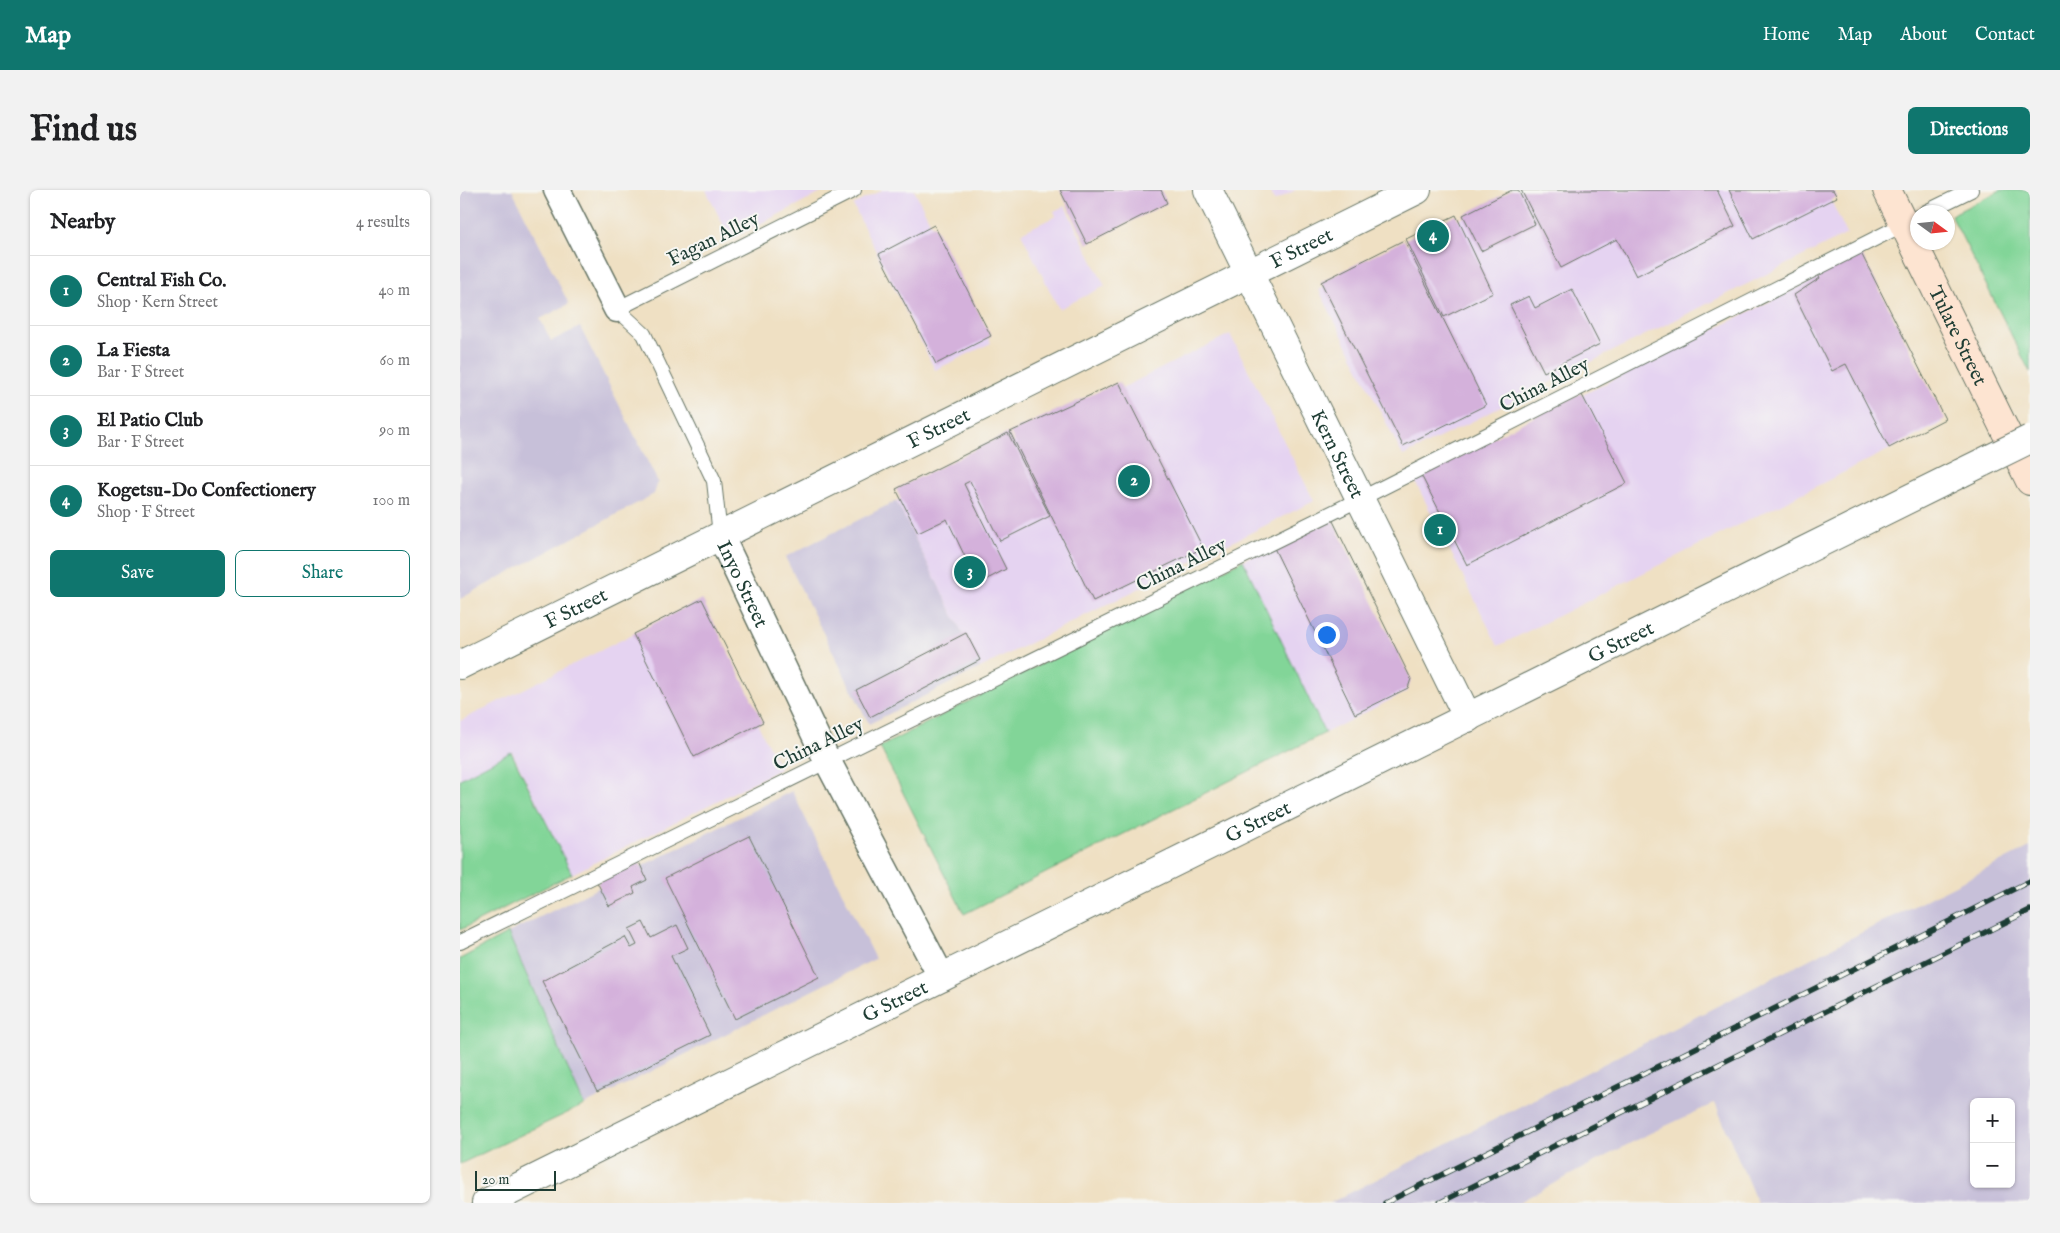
<!DOCTYPE html>
<meta charset="utf-8">
<style>
:root{--surface:#fff;--page:#f2f2f2;--text:#202124;--muted:#757577;--line:#e0e0e0;--accent:#0f766e}
body{margin:0;font-family:"IM FELL English",serif;background:var(--page);color:var(--text)}
.controls{position:absolute;right:15px;bottom:15px;display:grid;overflow:hidden;border-radius:8px;box-shadow:0 1px 4px #0004}
.controls button{width:45px;height:45px;display:grid;place-items:center;padding:0;border:0;border-bottom:1px solid var(--line);background:var(--surface);color:var(--text);font:25px sans-serif}
.compass{position:absolute;left:1450px;top:15px;width:45px;height:45px;border-radius:50%;background:var(--surface);box-shadow:0 1px 4px #0004;rotate:105deg}
.scale{position:absolute;left:15px;bottom:12px;width:81px;box-sizing:border-box;padding-left:5px;border:2px solid #1f3d34;border-top:0;font-size:14px;line-height:18px;white-space:nowrap;color:#1f3d34;-webkit-text-stroke:4px #f6f6f2;paint-order:stroke}
.you{position:absolute;left:866px;top:444px;width:18px;height:18px;margin:-12px;border:4px solid #fff;border-radius:50%;background:#1a73e8;box-shadow:0 0 0 8px #1a73e833}
.badge{display:grid;place-items:center;width:32px;height:32px;border-radius:50%;background:var(--accent);color:#fff;font-size:16px;font-weight:700}
.pin{position:absolute;translate:-50% -50%;border:2px solid #fff;box-shadow:0 1px 5px #0006}
.list{margin:0;padding:0;list-style:none}
h2{display:flex;justify-content:space-between;align-items:center;height:65px;margin:0;padding:0 20px;font-size:21px}
h2 small{font-size:16px;font-weight:400;color:var(--muted)}
.list li{display:grid;grid-template-columns:32px 1fr auto;gap:15px;align-items:center;box-sizing:border-box;height:70px;padding:0 20px;border-top:1px solid var(--line)}
.list b{display:block;font-size:19px;white-space:nowrap}
.list p{margin:0;font-size:16px;white-space:nowrap;color:var(--muted)}
.list em{font-size:16px;font-style:normal;color:var(--muted)}
.actions{display:flex;gap:10px;padding:15px 20px}
.actions a{flex:1;padding:11px 0;border:1px solid var(--accent);border-radius:8px;text-align:center;font-size:18px;color:var(--accent)}
.actions .main{background:var(--accent);color:#fff}
.map{position:relative;flex:none;width:1570px;height:1013px;overflow:hidden;border-radius:8px}
header{display:flex;align-items:center;gap:30px;box-sizing:border-box;height:70px;padding:0 25px;background:var(--accent);color:#fff}
header strong{font-size:24px}
nav{display:flex;gap:28px;margin-inline-start:auto;font-size:18px}
.intro{display:flex;align-items:center;justify-content:space-between;box-sizing:border-box;height:120px;padding:0 30px}
h1{margin:0;font-size:35px}
.button{padding:12px 22px;border-radius:8px;background:var(--accent);color:#fff;font-size:18px;font-weight:700}
main{display:flex;gap:30px;padding:0 30px}
aside{flex:1;background:var(--surface);border-radius:8px;box-shadow:0 1px 4px #0004}
.map>svg:first-child{display:block}
.built{fill:#e5d3f1}
.industrial{fill:#c7c0d9;fill-rule:evenodd}
.green{fill:#82d598;stroke:#508966}
.building{fill:#d4b1db}
.lines{fill:none;stroke-linecap:round;stroke-linejoin:round}
.service-casing{stroke:#687666;stroke-width:16}
.minor-casing{stroke:#687666;stroke-width:29}
.tertiary-casing{stroke:#687666;stroke-width:30}
.secondary-casing{stroke:#687666;stroke-width:30}
.service{stroke:#fff;stroke-width:14}
.minor{stroke:#fff;stroke-width:26}
.tertiary{stroke:#fff;stroke-width:28}
.secondary{stroke:#fde4d1;stroke-width:28}
.rail-casing{stroke:#1f3d34;stroke-width:5.5}
.rail{stroke:#f6f6f2;stroke-width:4;stroke-dasharray:11;stroke-linecap:butt}
.tertiary-bridge-casing{stroke:#687666;stroke-width:30;stroke-linecap:butt}
.tertiary-bridge{stroke:#fff;stroke-width:28}
.labels{text-anchor:middle;stroke-width:4;stroke-linejoin:round;paint-order:stroke}
.street-label{font-size:20px;fill:#1f3d34;stroke:#f6f6f2}
</style>
<header>
<strong>Map</strong>
<nav><a>Home</a><a>Map</a><a>About</a><a>Contact</a></nav>
</header>
<div class="intro"><h1>Find us</h1><a class="button">Directions</a></div>
<main>
<aside>
<h2>Nearby<small>4 results</small></h2>
<ul class="list">
<li><span class="badge">1</span><div><b>Central Fish Co.</b><p>Shop · Kern Street</p></div><em>40 m</em></li>
<li><span class="badge">2</span><div><b>La Fiesta</b><p>Bar · F Street</p></div><em>60 m</em></li>
<li><span class="badge">3</span><div><b>El Patio Club</b><p>Bar · F Street</p></div><em>90 m</em></li>
<li><span class="badge">4</span><div><b>Kogetsu-Do Confectionery</b><p>Shop · F Street</p></div><em>100 m</em></li>
</ul>
<div class="actions"><a class="main">Save</a><a>Share</a></div>
</aside>
<div class="map">
<svg width="1570" height="1013" viewBox="0 0 1570 1013">
<rect width="100%" height="100%" fill="#f6f6f2"/>
<filter id="ink" filterUnits="userSpaceOnUse"><feTurbulence type="fractalNoise" baseFrequency=".02" numOctaves="2"/><feDisplacementMap in="SourceGraphic" scale="10" xChannelSelector="R" yChannelSelector="G"/><feConvolveMatrix kernelMatrix="1 2 1 2 8 2 1 2 1" color-interpolation-filters="sRGB"/></filter>
<filter id="wash" filterUnits="userSpaceOnUse"><feTurbulence type="fractalNoise" baseFrequency=".0096" numOctaves="4" result="noise"/><feDisplacementMap in="SourceGraphic" scale="20" xChannelSelector="R" yChannelSelector="G"/><feGaussianBlur stdDeviation="1.12" result="paint"/><feColorMatrix in="noise" values="0 0 0 0 0 0 0 0 0 0 0 0 0 0 0 0 0 1.4 0 .05"/><feComposite in="paint" operator="in"/></filter>
<g filter="url(#wash)">
<rect width="100%" height="100%" fill="#efe0c3"/>
<!-- built -->
<g class="built">
<polygon points="246,0 367,0 270,49"/>
<polygon points="422,0 454,0 531,153 475,180 393,15"/>
<polygon points="809,0 836,0 814,11"/>
<polygon points="1058,0 1366,0 1387,44 943,266 859,100"/>
<polygon points="605,16 645,96 599,119 561,43 596,26 594,21"/>
<polygon points="1399,67 1482,233 1038,456 954,289"/>
<polygon points="770,144 854,311 520,478 436,311"/>
<polygon points="865,334 948,501 865,543 783,370"/>
<polygon points="237,412 320,579 112,684 52,562 0,589 0,531"/>
</g>
<!-- industrial -->
<g class="industrial">
<polygon points="0,0 52,0 109,114 80,129 91,151 120,137 198,292 194,304 0,409"/>
<polygon points="436,311 520,478 409,534 325,367"/>
<polygon points="332,601 415,769 124,915 48,743"/>
<path d="M1570,657V1013H1297L1255,913L1182,947L1057,1013H870ZM1514,912H1551V994H1514Z"/>
</g>
<!-- green -->
<g class="green">
<polygon points="1541,0 1570,0 1570,182 1491,25"/>
<polygon points="783,370 865,543 504,724 420,557"/>
<polygon points="51,562 112,684 0,740 0,589"/>
<polygon points="48,743 124,915 0,974 0,769"/>
</g>
<g id="blocks">
<!-- building -->
<g class="building">
<polygon points="600,0 701,0 707,13 627,54"/>
<polygon points="1052,0 1058,0 1075,34 1021,61 1003,25"/>
<polygon points="1061,0 1257,0 1275,36 1176,86 1157,49 1101,78"/>
<polygon points="1269,0 1373,0 1377,7 1293,49"/>
<polygon points="996,25 1033,103 984,127 946,49"/>
<polygon points="474,35 531,146 476,174 419,64"/>
<polygon points="944,50 1026,215 943,256 861,92"/>
<polygon points="1401,63 1485,229 1429,258 1386,174 1372,181 1334,105 1360,88 1358,85"/>
<polygon points="1112,99 1140,154 1084,182 1050,115 1069,106 1075,118"/>
<polygon points="659,192 743,358 633,411 550,242"/>
<polygon points="1121,203 1167,293 1007,375 961,285"/>
<polygon points="548,243 590,326 540,351 510,291 504,294 546,379 518,394 487,329 458,343 436,299"/>
<polygon points="872,329 951,489 948,498 895,524 814,358"/>
<polygon points="242,409 303,532 234,567 173,444"/>
<polygon points="506,443 520,470 410,527 396,500"/>
<polygon points="289,646 359,787 275,829 205,688"/>
<polygon points="179,672 187,690 173,697 175,703 149,716 137,692"/>
<polygon points="183,732 191,748 217,735 228,758 211,766 250,845 137,901 82,791 165,747 171,758 177,755 169,739"/>
</g>
</g>
</g>
<g filter="url(#ink)">
<use href="#blocks" fill-opacity="0" stroke="#687666" stroke-width="1"/>
<g class="lines">
<!-- service casing -->
<g class="service-casing">
<g id="service">
<polyline points="1466,22 1511,0"/>
<polyline points="260,345 254,291 184,144 157,119 394,0"/>
<polyline points="0,752 900,309 1458,27"/>
</g>
</g>
<!-- minor casing -->
<g class="minor-casing">
<g id="minor">
<polyline points="97,0 157,119"/>
<path id="s1" d="M260,345L367,570L482,788"/>
</g>
</g>
<!-- tertiary casing -->
<g class="tertiary-casing">
<g id="tertiary">
<path id="s2" d="M748,0L1008,528"/>
<path id="s3" d="M0,475L957,0"/>
<path id="s4" d="M26,1013L1501,283"/>
</g>
</g>
<!-- secondary casing -->
<g class="secondary-casing">
<g id="secondary">
<path id="s5" d="M1427,0L1570,291"/>
</g>
</g>
<!-- service -->
<use href="#service" class="service"/>
<!-- minor -->
<use href="#minor" class="minor"/>
<!-- tertiary -->
<use href="#tertiary" class="tertiary"/>
<!-- secondary -->
<use href="#secondary" class="secondary"/>
<!-- rail casing -->
<g class="rail-casing">
<g id="rail">
<polyline points="925,1013 1570,691"/>
<polyline points="979,1013 1570,720"/>
</g>
</g>
<!-- rail -->
<use href="#rail" class="rail"/>
<!-- tertiary-bridge casing -->
<g class="tertiary-bridge-casing">
<polyline id="tertiary-bridge" points="1501,283 1570,249"/>
</g>
<!-- tertiary-bridge -->
<use href="#tertiary-bridge" class="tertiary-bridge"/>
</g>
</g>
<g class="labels">
<!-- street labels -->
<g class="street-label">
<text transform="translate(253 48) rotate(-26)" y="7">Fagan Alley</text>
<text dy="7" stroke="none"><textPath href="#s3" startOffset="939">F Street</textPath></text>
<text dy="7" stroke="none"><textPath href="#s5" startOffset="162">Tulare Street</textPath></text>
<text transform="translate(1084 194) rotate(-27)" y="7">China Alley</text>
<text dy="7" stroke="none"><textPath href="#s3" startOffset="534">F Street</textPath></text>
<text dy="7" stroke="none"><textPath href="#s2" startOffset="294">Kern Street</textPath></text>
<text transform="translate(721 374) rotate(-26)" y="7">China Alley</text>
<text dy="7" stroke="none"><textPath href="#s1" startOffset="54">Inyo Street</textPath></text>
<text dy="7" stroke="none"><textPath href="#s3" startOffset="129">F Street</textPath></text>
<text dy="7" stroke="none"><textPath href="#s4" startOffset="1266">G Street</textPath></text>
<text transform="translate(358 553) rotate(-26)" y="7">China Alley</text>
<text dy="7" stroke="none"><textPath href="#s4" startOffset="861">G Street</textPath></text>
<text dy="7" stroke="none"><textPath href="#s4" startOffset="456">G Street</textPath></text>
</g>
</g>
</svg>
<div class="controls">
<button>+</button>
<button>−</button>
</div>
<svg class="compass" viewBox="-18 -18 36 36"><path d="M0-13l5 13h-10z" fill="#e53935"/><path d="M0 13l5-13h-10z" fill="#757577"/></svg>
<div class="scale">20 m</div>
<div class="you"></div>
<div class="pin badge" style="left:980px;top:340px">1</div>
<div class="pin badge" style="left:674px;top:291px">2</div>
<div class="pin badge" style="left:510px;top:382px">3</div>
<div class="pin badge" style="left:973px;top:46px">4</div>
</div>
</main>
